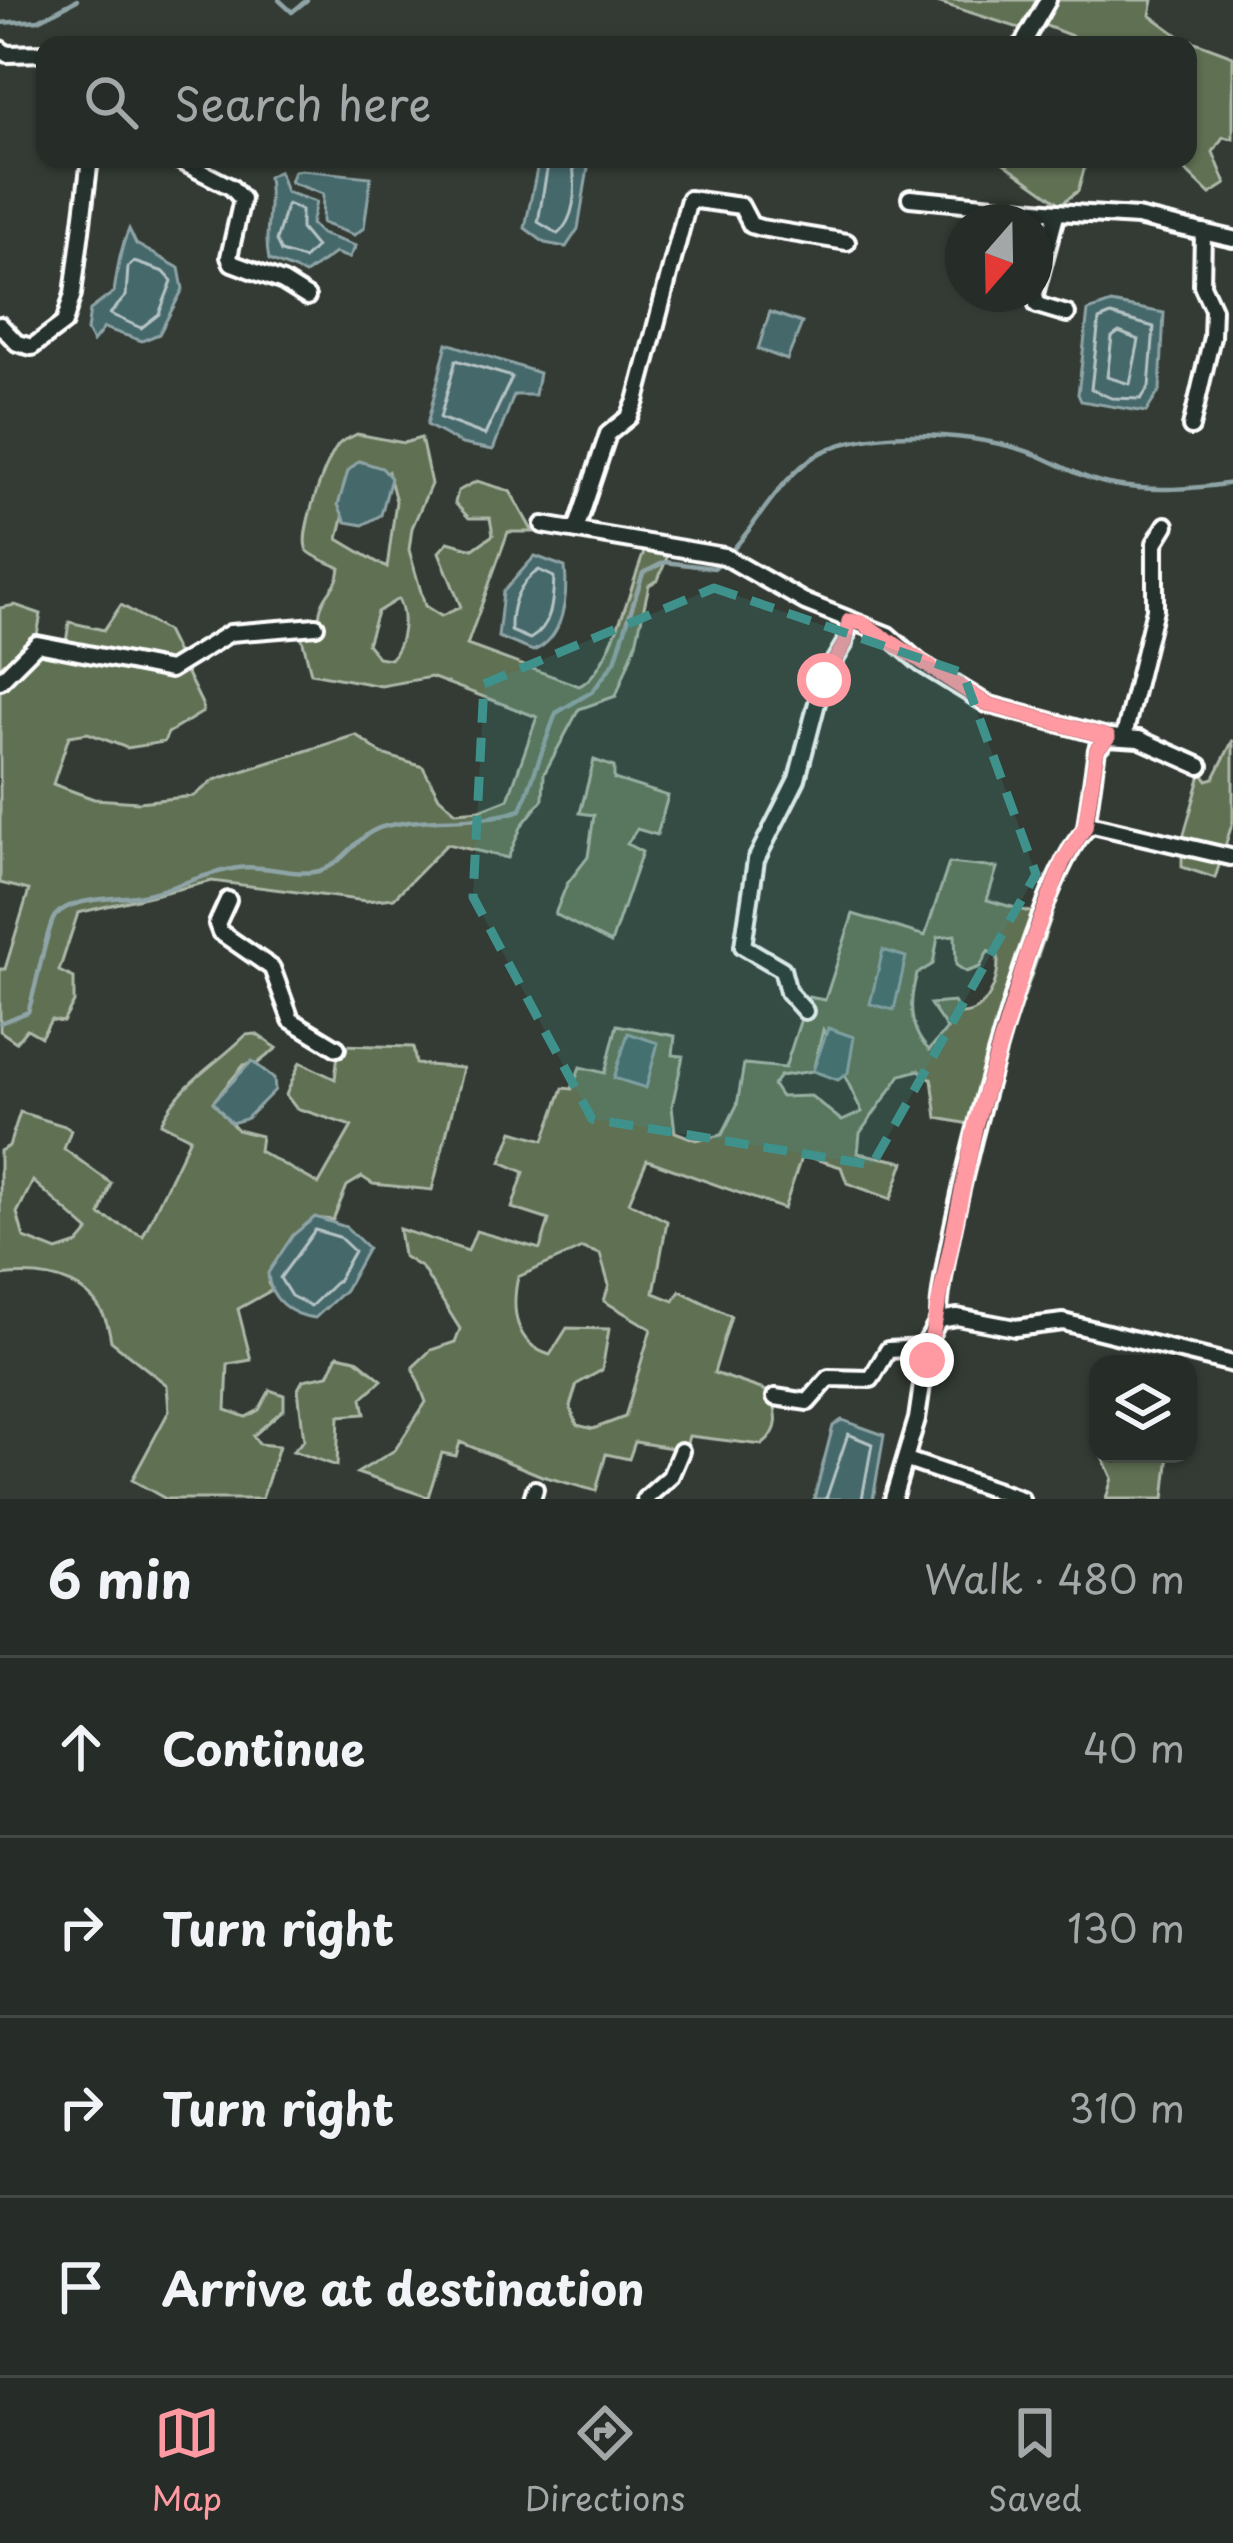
<!DOCTYPE html>
<meta charset="utf-8">
<style>
:root{--surface:#262c27;--page:#323833;--text:#f1f3f6;--muted:#a4a7a7;--line:#424844;--accent:#ff9aa2}
body{margin:0;font-family:"Playpen Sans",sans-serif;background:var(--page);color:var(--text)}
.controls{position:absolute;right:36px;bottom:36px;display:grid;overflow:hidden;border-radius:24px;box-shadow:0 3px 9px #0004}
.controls button{width:108px;height:108px;display:grid;place-items:center;padding:0;border:0;border-bottom:3px solid var(--line);background:var(--surface);color:var(--text);font:60px sans-serif}
.compass{position:absolute;left:945px;top:204px;width:108px;height:108px;border-radius:50%;background:var(--surface);box-shadow:0 3px 9px #0004;rotate:200deg}
.stop{position:absolute;width:36px;height:36px;margin:-27px;border:9px solid #ff9aa2;border-radius:50%;background:#fff}
.stop.end{background:#ff9aa2;border-color:#fff;box-shadow:0 3px 12px #0008}
.list{margin:0;padding:0;list-style:none}
h2{display:flex;justify-content:space-between;align-items:center;height:156px;margin:0;padding:0 48px;font-size:51px}
h2 small{font-size:39px;font-weight:400;color:var(--muted)}
.list li{display:grid;grid-template-columns:78px 1fr auto;gap:36px;align-items:center;box-sizing:border-box;height:180px;padding:0 48px;border-top:3px solid var(--line)}
.list b{display:block;font-size:45px;white-space:nowrap}
.list em{font-size:39px;font-style:normal;color:var(--muted)}
.icon{flex:none;width:66px;height:66px;fill:none;stroke:currentColor;stroke-width:2;stroke-linecap:round;stroke-linejoin:round}
.map{position:relative;flex:none;width:1233px;height:1499px;overflow:hidden}
.search{position:absolute;background:var(--surface);box-shadow:0 3px 9px #0004;left:36px;right:36px;top:36px;height:132px;display:flex;align-items:center;gap:30px;box-sizing:border-box;padding:0 42px;border-radius:24px;color:var(--muted);font-size:45px}
.sheet{height:876px;background:var(--surface)}
nav{display:flex;justify-content:space-around;align-items:center;box-sizing:border-box;height:168px;border-top:3px solid var(--line);background:var(--surface);font-size:33px;color:var(--muted)}
nav a{display:grid;justify-items:center;gap:6px}
nav .on{color:var(--accent)}
.map>svg:first-child{display:block}
.green{fill:#5e7053;stroke:#aeb8a9;stroke-width:3;fill-rule:evenodd}
.water{fill:#45686b;stroke:#8fa4a6;stroke-width:3}
.lines{fill:none;stroke-linecap:round;stroke-linejoin:round}
.shore{stroke:#b5c3c4;stroke-width:3}
.stream{stroke:#8fa4a6;stroke-width:4.5}
.minor-casing{stroke:#fff;stroke-width:22}
.minor{stroke:#26332d;stroke-width:14}
.route{stroke:#ff9aa2;stroke-width:15}
.marked{fill:#3f918b;fill-opacity:0.2;stroke:#3f918b;stroke-width:9;stroke-dasharray:24 15;stroke-linejoin:round}
</style>
<div class="map">
<svg width="1233" height="1499" viewBox="0 0 1233 1499">
<rect width="100%" height="100%" fill="#333b34"/>
<filter id="ink" filterUnits="userSpaceOnUse"><feTurbulence type="fractalNoise" baseFrequency=".00833" numOctaves="2"/><feDisplacementMap in="SourceGraphic" scale="24" xChannelSelector="R" yChannelSelector="G"/><feConvolveMatrix kernelMatrix="1 2 1 2 8 2 1 2 1" color-interpolation-filters="sRGB"/></filter>
<g filter="url(#ink)">
<!-- green -->
<g class="green">
<polygon points="931,0 1153,0 1150,15 1179,36 1233,56 1233,139 1223,137 1213,152 1226,184 1210,194 1174,159 1188,159 1188,45 1070,45 1072,36 1039,23 1022,29"/>
<polygon points="998,159 1087,159 1078,191 1061,204"/>
<path d="M357,434L404,443L421,438L431,484L412,528L409,550L425,606L441,616L461,607L439,552L448,542L473,549L493,535L490,518H469L455,503L458,491L477,481L510,491L533,532H508L467,645L579,686C610,673 632,581 646,547L668,555L658,580L649,585L636,643L616,696L579,709L544,774L543,799L522,825L508,858L447,844L394,898L366,901L212,881L78,913L59,971L74,978V1002L63,1022L51,1020L41,1037L27,1029L16,1042L0,1031V969H5L29,890L0,883V608L15,605L41,614L37,635L41,649L65,650L69,622L104,630L121,605L166,631L202,704L203,712L168,733L164,742L127,748L88,733L69,736L53,784L94,799L139,802L194,796L214,780L356,735L382,754L423,767L439,797L456,812L480,810L508,799L537,717L431,677L381,686L311,673L301,634H314C322,623 317,616 322,605C328,589 338,587 340,568C331,563 312,557 307,550C298,535 327,455 340,443C343,440 354,436 357,434ZM388,472L396,501L387,568L338,539L343,518ZM398,599C407,616 404,645 390,659L378,657L367,644L377,612Z"/>
<polygon points="1233,740 1233,821 1215,878 1182,867 1182,841 1202,771 1207,780 1214,778"/>
<polygon points="594,760 614,767 614,779 668,796 657,835 637,829 627,844 642,852 611,943 555,914 567,884 588,857 594,815 580,813"/>
<path d="M949,863L997,868L987,900L1051,918L980,1126L937,1118L932,1079L919,1070L901,1075L860,1133L858,1153L904,1162L891,1199L847,1183L841,1167L802,1155L784,1209L647,1160L629,1202L667,1221L654,1293L674,1301L680,1291L731,1316L714,1373L770,1392C778,1414 782,1430 762,1445L689,1436L685,1450L635,1442L629,1459L606,1454L596,1491L542,1476L460,1442L456,1456L442,1453L428,1497L357,1473L395,1450L426,1402L413,1367L431,1350L455,1342L460,1329L422,1268L403,1256L399,1229L468,1251L476,1231L540,1249L549,1220L512,1208L524,1172L501,1162L513,1131L544,1140L563,1088L572,1089L580,1067L605,1073L617,1025L675,1036L673,1055L683,1056L672,1106L675,1132L696,1140L722,1135L737,1105L744,1064L785,1068L808,997L825,1000L853,914L925,936ZM955,935L956,965L966,972L980,967L988,951L998,957C999,981 988,1013 961,1014L954,1002L930,1004L947,1029L929,1050C908,1029 909,1000 917,974L933,964L938,937ZM823,1030L862,1112L842,1121L811,1096L781,1097L773,1085L780,1076L813,1071ZM582,1248L600,1254L609,1285L604,1301L651,1329L625,1417L593,1429L577,1425L570,1406L577,1384L602,1370L609,1329L567,1328L550,1355C514,1344 511,1308 518,1277Z"/>
<path d="M256,1034L277,1048L258,1063L244,1065L213,1102L237,1130L261,1136L259,1151L319,1184L352,1126L296,1108L286,1095L300,1062L335,1079L339,1045L413,1047L416,1064L463,1068L432,1190L373,1184L362,1177L347,1186L333,1220L314,1218L268,1283L272,1290L238,1309L251,1360L228,1364L226,1410L246,1417L259,1410L270,1390L284,1395V1409L253,1436L259,1444L279,1446L262,1499H166L132,1480L169,1411L167,1385L111,1341C103,1282 52,1270 0,1276V1151L9,1146L20,1112L65,1126L71,1130L64,1149L111,1183L100,1215L143,1236L190,1138L161,1123C179,1084 216,1065 246,1035ZM33,1181L89,1231L78,1244L57,1251L24,1238L17,1213Z"/>
<polygon points="338,1355 356,1359 382,1380 362,1398 365,1414 339,1416 337,1466 293,1451 304,1440 298,1389 303,1380 328,1375"/>
<polygon points="1101,1454 1127,1454 1127,1459 1169,1454 1164,1499 1106,1499 1112,1478"/>
</g>
<!-- water -->
<g class="water">
<polygon points="539,159 570,159 588,168 578,229 566,247 545,243 525,228"/>
<polygon points="301,170 371,177 364,228 354,235 322,223 323,194 290,182 294,171"/>
<path d="M279,171L286,192L316,202L311,224L321,234L356,246L349,258L335,253L305,274L269,260C263,231 273,210 268,177Z"/>
<path d="M129,229L136,244L179,268L183,289L159,334L142,341L104,328L93,342L87,331L90,310L114,292C118,267 120,249 129,229Z"/>
<polygon points="1111,303 1164,313 1160,390 1146,412 1081,401 1078,394 1088,311"/>
<polygon points="770,312 802,323 787,360 758,349"/>
<polygon points="447,343 539,373 535,395 514,395 493,450 462,444 427,425"/>
<polygon points="359,461 382,468 391,478 381,515 363,525 346,522 338,505 348,471"/>
<path d="M535,556L565,567C568,596 564,639 533,651L498,637L503,592Z"/>
<polygon points="883,950 906,957 894,1010 870,1004"/>
<polygon points="828,1028 854,1037 848,1073 838,1080 813,1071"/>
<polygon points="628,1033 658,1043 646,1088 614,1078"/>
<polygon points="252,1061 274,1078 275,1090 246,1119 231,1123 213,1102"/>
<path d="M315,1217L346,1227L368,1248L345,1290L315,1318C290,1315 269,1299 268,1273L293,1235Z"/>
<polygon points="842,1420 884,1435 873,1499 814,1499 833,1426"/>
</g>
<g class="lines">
<!-- shore -->
<g class="shore">
<path d="M549,159L538,222L558,234C578,216 576,183 572,159"/>
<polygon points="287,204 301,210 301,229 316,247 304,259 281,252 276,241"/>
<polygon points="134,262 164,272 172,281 159,314 141,328 110,314 126,296 128,267"/>
<polygon points="1111,315 1154,327 1149,387 1141,399 1111,398 1091,389 1099,320"/>
<polygon points="1119,332 1139,340 1130,384 1107,377 1112,337"/>
<polygon points="456,360 512,377 485,435 440,418"/>
<path d="M539,570L554,577C553,601 552,627 530,639L511,631C510,606 518,583 539,570Z"/>
<polygon points="315,1230 339,1237 354,1251 337,1281 311,1306 291,1296 280,1278"/>
<polyline points="826,1499 848,1434 872,1444 862,1499"/>
</g>
<!-- stream -->
<g class="stream">
<polyline points="279,0 292,12 307,0"/>
<polyline points="0,23 39,20 77,0"/>
<path d="M0,1023L28,1012C35,993 47,926 55,916C72,896 117,900 142,895C175,889 205,872 238,868C265,864 295,877 319,871C346,864 357,832 386,826C431,815 476,825 521,810L556,713L593,691L615,661L643,573L665,562L714,568C754,535 775,479 820,453C871,425 983,433 1037,455C1063,466 1085,480 1114,485C1155,492 1192,489 1233,483"/>
</g>
<!-- minor casing -->
<g class="minor-casing">
<g id="minor">
<polyline points="1022,45 1048,0"/>
<polyline points="0,49 7,54 45,53"/>
<polyline points="176,159 231,187 242,199 229,257 232,263 283,282 307,297"/>
<polyline points="910,198 1057,212 1035,294"/>
<polyline points="1057,212 1137,217 1233,239"/>
<polyline points="1035,294 1037,305 1067,314"/>
<polyline points="0,325 17,343 32,347 64,323 73,294 90,159"/>
<polyline points="1191,427 1212,337 1213,309 1202,285 1203,232"/>
<polyline points="543,525 724,556 805,602 888,635 920,663 987,704 1108,737"/>
<polyline points="577,527 608,434 629,417 636,401 689,199 741,206 751,225 761,228 847,242"/>
<polyline points="0,681 37,644 170,670 230,633 316,626"/>
<polyline points="1124,736 1155,609 1155,543 1166,525"/>
<polyline points="1086,827 1097,749 1108,737 1139,739 1200,766"/>
<polyline points="228,900 217,924 220,932 272,968 291,1020 337,1048"/>
<polyline points="805,1011 788,992 782,969 743,946 756,860 797,779 823,680 845,643 849,621"/>
<path d="M939,1320C936,1255 1043,841 1093,825L1230,857"/>
<polyline points="775,1397 808,1402 829,1378 871,1379 888,1350 923,1348 939,1320 957,1317 1015,1328 1063,1322 1233,1364"/>
<polyline points="907,1460 1021,1499"/>
<polyline points="532,1499 535,1489"/>
<polyline points="645,1499 670,1477 681,1451"/>
<polyline points="893,1499 917,1419 928,1344"/>
</g>
</g>
<!-- minor -->
<use href="#minor" class="minor"/>
</g>
</g>
<g class="lines" filter="url(#ink)">
<!-- route -->
<polyline class="route" points="824,680 845,643 849,621 862,623 987,704 1108,737 1097,749 1085,827 1063,862 1029,949 976,1123 927,1360"/>
</g>
<!-- marked area -->
<path class="marked" d="M714,588L963,673L1036,874L872,1165L592,1119L473,897L484,684Z"/>
</svg>
<div class="controls">
<button><svg class="icon" aria-label="layers" viewBox="0 0 24 24"><path d="M12 4l9 5-9 5-9-5zM3 14l9 5 9-5"/></svg></button>
</div>
<svg class="compass" viewBox="-18 -18 36 36"><path d="M0-13l5 13h-10z" fill="#e53935"/><path d="M0 13l5-13h-10z" fill="#a4a7a7"/></svg>
<div class="stop" style="left:824px;top:680px"></div>
<div class="stop end" style="left:927px;top:1360px"></div>
<div class="search"><svg class="icon" aria-label="search" viewBox="0 0 24 24"><circle cx="10" cy="10" r="6"/><path d="M15 15l6 6"/></svg>Search here</div>
</div>
<section class="sheet">
<h2>6 min<small>Walk · 480 m</small></h2>
<ul class="list">
<li><svg class="icon" aria-label="ahead" viewBox="0 0 24 24"><path d="M12 20V5M6 11l6-6 6 6"/></svg><div><b>Continue</b></div><em>40 m</em></li>
<li><svg class="icon" aria-label="right" viewBox="0 0 24 24"><path d="M7 20v-9h11M14 6l5 5-5 5"/></svg><div><b>Turn right</b></div><em>130 m</em></li>
<li><svg class="icon" aria-label="right" viewBox="0 0 24 24"><path d="M7 20v-9h11M14 6l5 5-5 5"/></svg><div><b>Turn right</b></div><em>310 m</em></li>
<li><svg class="icon" aria-label="arrive" viewBox="0 0 24 24"><path d="M6 21V4h12l-3 4 3 4H6"/></svg><div><b>Arrive at destination</b></div></li>
</ul>
</section>
<nav>
<a class="on"><svg class="icon" aria-label="map" viewBox="0 0 24 24"><path d="M3 6l6-2 6 2 6-2v14l-6 2-6-2-6 2zM9 4v14M15 6v14"/></svg>Map</a>
<a><svg class="icon" aria-label="directions" viewBox="0 0 24 24"><path d="M12 3l9 9-9 9-9-9zM9 14v-3h6M13 9l2 2-2 2"/></svg>Directions</a>
<a><svg class="icon" aria-label="saved" viewBox="0 0 24 24"><path d="M7 4h10v16l-5-4-5 4z"/></svg>Saved</a>
</nav>
